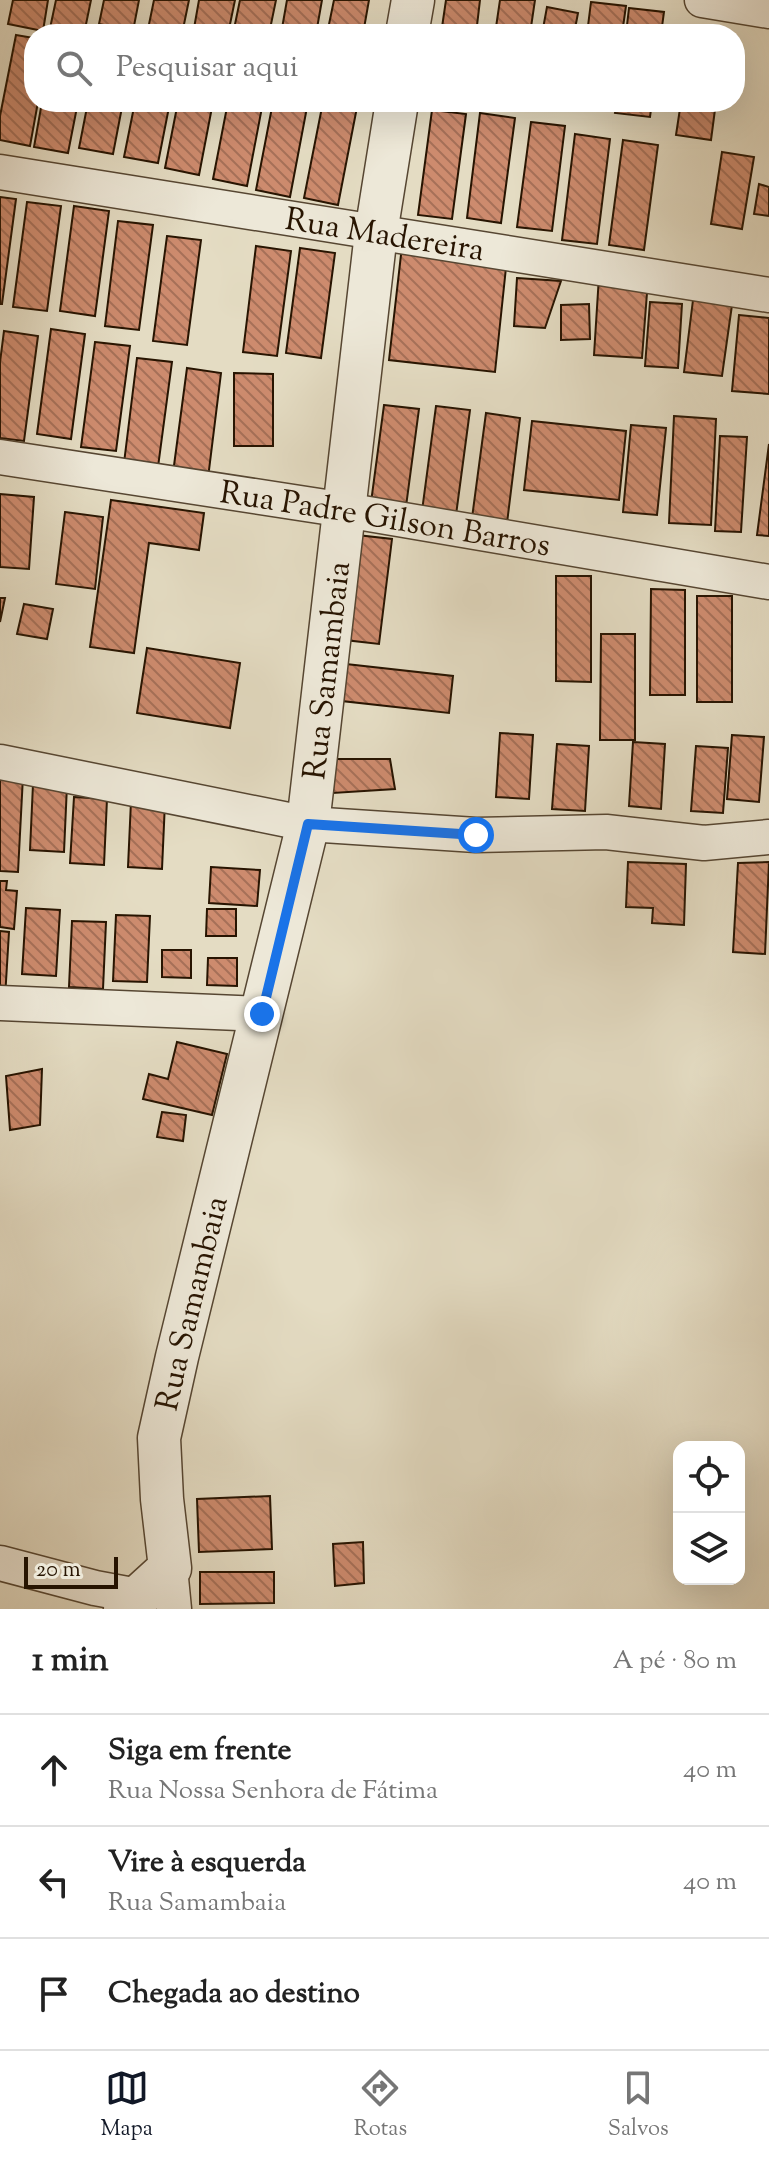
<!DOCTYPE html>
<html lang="pt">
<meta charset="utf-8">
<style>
:root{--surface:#fff;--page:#f6f6f6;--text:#222;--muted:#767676;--line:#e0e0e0;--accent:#111827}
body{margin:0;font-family:"Sorts Mill Goudy",serif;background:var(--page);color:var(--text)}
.controls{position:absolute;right:24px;bottom:24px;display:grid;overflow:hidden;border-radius:16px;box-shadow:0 8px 32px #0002}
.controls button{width:72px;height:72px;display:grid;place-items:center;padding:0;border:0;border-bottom:2px solid var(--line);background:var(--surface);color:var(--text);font:40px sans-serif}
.scale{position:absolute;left:24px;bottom:20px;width:94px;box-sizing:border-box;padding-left:8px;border:4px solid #271401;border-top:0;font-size:22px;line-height:28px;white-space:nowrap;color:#271401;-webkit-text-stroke:6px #ede8d8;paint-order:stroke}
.stop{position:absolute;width:24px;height:24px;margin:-18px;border:6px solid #1a73e8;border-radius:50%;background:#fff}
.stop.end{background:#1a73e8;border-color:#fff;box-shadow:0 2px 8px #0008}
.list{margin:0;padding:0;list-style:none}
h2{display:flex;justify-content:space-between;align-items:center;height:104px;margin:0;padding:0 32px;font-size:34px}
h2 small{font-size:26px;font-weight:400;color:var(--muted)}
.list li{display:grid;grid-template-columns:52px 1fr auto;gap:24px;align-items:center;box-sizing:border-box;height:112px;padding:0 32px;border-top:2px solid var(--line)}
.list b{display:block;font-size:30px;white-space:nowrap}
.list p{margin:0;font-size:26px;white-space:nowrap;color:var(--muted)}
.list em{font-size:26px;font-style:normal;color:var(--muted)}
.icon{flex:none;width:44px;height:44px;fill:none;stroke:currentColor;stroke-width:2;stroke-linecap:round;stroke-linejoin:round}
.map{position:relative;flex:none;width:769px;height:1609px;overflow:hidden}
.search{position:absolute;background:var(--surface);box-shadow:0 8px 32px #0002;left:24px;right:24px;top:24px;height:88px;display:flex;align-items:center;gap:20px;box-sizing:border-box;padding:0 28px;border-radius:32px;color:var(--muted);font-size:30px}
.sheet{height:440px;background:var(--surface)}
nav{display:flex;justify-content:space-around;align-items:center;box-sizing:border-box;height:112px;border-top:2px solid var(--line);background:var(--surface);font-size:22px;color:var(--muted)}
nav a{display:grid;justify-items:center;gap:4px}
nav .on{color:var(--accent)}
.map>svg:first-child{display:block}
.building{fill:url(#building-back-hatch);stroke:#271401;stroke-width:2}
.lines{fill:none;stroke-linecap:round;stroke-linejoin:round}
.minor-casing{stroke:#564632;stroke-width:37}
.tertiary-casing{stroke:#564632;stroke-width:45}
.minor{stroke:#ede8d8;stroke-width:34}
.tertiary{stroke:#ede8d8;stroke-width:42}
.route{stroke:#1a73e8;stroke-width:10}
.labels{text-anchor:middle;stroke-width:8;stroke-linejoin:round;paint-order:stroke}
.street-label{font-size:32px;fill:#271401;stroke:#ede8d8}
</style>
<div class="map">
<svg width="769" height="1609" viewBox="0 0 769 1609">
<defs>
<pattern id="building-back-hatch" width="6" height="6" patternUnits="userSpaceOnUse" patternTransform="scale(2)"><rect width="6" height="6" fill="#cd8b6e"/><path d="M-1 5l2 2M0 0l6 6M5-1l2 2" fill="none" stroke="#a67058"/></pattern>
</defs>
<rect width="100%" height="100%" fill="#e4dcc3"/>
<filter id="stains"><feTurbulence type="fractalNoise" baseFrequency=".0025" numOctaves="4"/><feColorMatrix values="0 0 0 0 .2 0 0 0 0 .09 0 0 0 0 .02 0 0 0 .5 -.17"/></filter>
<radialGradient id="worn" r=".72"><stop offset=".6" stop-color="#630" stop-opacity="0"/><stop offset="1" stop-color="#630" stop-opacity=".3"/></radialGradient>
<!-- building -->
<g class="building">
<polygon points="13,0 48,0 43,31 8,24"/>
<polygon points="56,0 91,0 84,34 49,33"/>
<polygon points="104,0 139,0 133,31 99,24"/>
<polygon points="154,0 189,0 182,34 147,34"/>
<polygon points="199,0 235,0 228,34 193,34"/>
<polygon points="240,0 276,0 269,34 233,34"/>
<polygon points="287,0 322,0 316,34 281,34"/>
<polygon points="334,0 369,0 363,34 327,34"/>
<polygon points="446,0 480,0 476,34 441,34"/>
<polygon points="500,0 535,0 530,34 495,34"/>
<polygon points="591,2 626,6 622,34 587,34"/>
<polygon points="547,7 578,13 574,34 542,34"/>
<polygon points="629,8 664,12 661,34 626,34"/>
<polygon points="690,30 722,34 690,34"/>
<polygon points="16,35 34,38 34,102 38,102 30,146 0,140 0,116"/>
<polygon points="42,102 78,102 68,153 34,147"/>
<polygon points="88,102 123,102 113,154 79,148"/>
<polygon points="135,102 170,102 158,163 124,157"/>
<polygon points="178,102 213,102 199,175 165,168"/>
<polygon points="228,102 263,102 247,186 213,179"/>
<polygon points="273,102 308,102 290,197 256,190"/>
<polygon points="323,102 358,102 338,205 304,198"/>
<polygon points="579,102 614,102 613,111 578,107"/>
<polygon points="617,102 652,102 650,117 615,113"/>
<polygon points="681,102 716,102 711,140 676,135"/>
<polygon points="432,110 466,114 452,219 418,215"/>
<polygon points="480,113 515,118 501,223 467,218"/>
<polygon points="531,122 565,126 552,231 517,227"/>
<polygon points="575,134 610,139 597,244 562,240"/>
<polygon points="623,140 658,145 644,250 609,245"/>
<polygon points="722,152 754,157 742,229 711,224"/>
<polygon points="759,184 769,187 769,216 754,214"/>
<polygon points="0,197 16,199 2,304 0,304"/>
<polygon points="27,202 61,206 47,311 13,307"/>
<polygon points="74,206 109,211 95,316 60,311"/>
<polygon points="118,221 153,225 139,330 105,326"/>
<polygon points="167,236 201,240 187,345 153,341"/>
<polygon points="256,246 291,251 277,356 243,352"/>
<polygon points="402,246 507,258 495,372 389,360"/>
<polygon points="300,248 335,253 321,358 286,353"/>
<polygon points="599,276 648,280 642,358 594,355"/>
<polygon points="517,278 561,281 545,328 514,326"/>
<polygon points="693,300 732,305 722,376 684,372"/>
<polygon points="650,302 682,304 678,368 645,366"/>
<polygon points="589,304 590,339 561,340 561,305"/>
<polygon points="739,315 769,318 769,394 732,391"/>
<polygon points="51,329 85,334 71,439 37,434"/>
<polygon points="4,331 38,336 24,441 0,438 0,362"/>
<polygon points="95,342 130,346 116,451 81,447"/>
<polygon points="137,358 172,362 158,467 124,463"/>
<polygon points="187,368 221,373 208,478 173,473"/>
<polygon points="234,373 273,374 273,446 234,446"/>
<polygon points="384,405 419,409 405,514 370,510"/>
<polygon points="436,406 470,410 456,515 422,511"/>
<polygon points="486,413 520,418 507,523 472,518"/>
<polygon points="674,416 716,419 711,525 669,523"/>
<polygon points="532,421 626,431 619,500 524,490"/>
<polygon points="631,425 666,428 657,515 623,512"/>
<polygon points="720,436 747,437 741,532 715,531"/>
<polygon points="769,444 769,536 757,535"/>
<polygon points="0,494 34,497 29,569 0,567"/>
<polygon points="111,500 204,513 199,550 149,543 134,653 90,647"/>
<polygon points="65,512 103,517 95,589 56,584"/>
<polygon points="357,535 392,539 379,644 345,640"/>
<polygon points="556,576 591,576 591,682 556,681"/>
<polygon points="651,589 685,590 685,695 650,695"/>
<rect x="697" y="596" width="35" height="106"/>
<polygon points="0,598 5,598 0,622"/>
<polygon points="24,604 53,609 47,639 17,634"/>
<polygon points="601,634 635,634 635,740 600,740"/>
<polygon points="147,648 240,663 230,728 137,713"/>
<polygon points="337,663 453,676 449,713 333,700"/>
<polygon points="500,733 533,735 529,799 496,797"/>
<polygon points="732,735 764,737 759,802 727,799"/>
<polygon points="633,742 665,744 661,809 629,806"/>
<polygon points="557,744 589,746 585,811 552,809"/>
<polygon points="696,746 728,748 723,813 691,811"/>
<polygon points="334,759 390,759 395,789 333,793"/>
<polygon points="0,775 23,776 18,872 0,871"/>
<polygon points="33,784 67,785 64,852 30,850"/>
<polygon points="74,797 107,799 104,865 70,863"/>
<polygon points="131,801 165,802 162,869 128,867"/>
<polygon points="628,862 686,864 684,925 652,923 653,908 626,907"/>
<polygon points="769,862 765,954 733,952 738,863"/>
<polygon points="211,867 260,870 257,906 209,903"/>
<polygon points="0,881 7,881 6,890 17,891 14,929 0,927"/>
<polygon points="26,908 60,910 56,976 22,974"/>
<polygon points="207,909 236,909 236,936 206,936"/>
<polygon points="116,915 150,916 147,982 113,981"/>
<polygon points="72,921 106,922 103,989 69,987"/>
<polygon points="0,931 9,932 5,998 0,998"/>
<polygon points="162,950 191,950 191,978 162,977"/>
<polygon points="208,958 237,958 237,986 207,985"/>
<polygon points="177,1042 227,1054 212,1115 143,1099 149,1074 168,1079"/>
<polygon points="42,1069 40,1125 10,1130 6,1076"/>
<polygon points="162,1112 186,1115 183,1141 157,1137"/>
<polygon points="270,1496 272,1549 199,1552 197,1499"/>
<polygon points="363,1542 364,1583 335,1586 333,1544"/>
<polygon points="200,1572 274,1572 274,1603 200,1604"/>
</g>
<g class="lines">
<!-- minor casing -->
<g class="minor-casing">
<g id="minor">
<polyline points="702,0 769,11"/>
<path id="s1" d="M0,172L769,295"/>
<path id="s2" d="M0,457L345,510L769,582"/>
<polyline points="0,762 308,824 476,835 606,832 704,843 769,837"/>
<polyline points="0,1003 262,1014"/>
<polyline points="0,1563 95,1588 138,1596"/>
<polyline points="170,1568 174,1609"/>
</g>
</g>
<!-- tertiary casing -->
<g class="tertiary-casing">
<g id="tertiary">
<polyline points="407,34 413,0"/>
<path id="s3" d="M125,1609L170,1568L162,1499L159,1438L177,1357L308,824L376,233L397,102"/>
</g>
</g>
<!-- minor -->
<use href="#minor" class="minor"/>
<!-- tertiary -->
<use href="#tertiary" class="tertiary"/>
</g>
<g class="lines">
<!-- route -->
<polyline class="route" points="262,1014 308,824 476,835"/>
</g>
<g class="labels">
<!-- street labels -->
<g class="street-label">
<text dy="11" stroke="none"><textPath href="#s1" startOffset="390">Rua Madereira</textPath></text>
<text dy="11" stroke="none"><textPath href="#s2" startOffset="390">Rua Padre Gilson Barros</textPath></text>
<text dy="11" stroke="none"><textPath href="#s3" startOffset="978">Rua Samambaia</textPath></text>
<text dy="11" stroke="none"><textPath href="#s3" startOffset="330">Rua Samambaia</textPath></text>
</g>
</g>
<rect width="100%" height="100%" filter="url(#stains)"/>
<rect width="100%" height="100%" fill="url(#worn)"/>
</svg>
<div class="controls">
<button><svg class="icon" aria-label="locate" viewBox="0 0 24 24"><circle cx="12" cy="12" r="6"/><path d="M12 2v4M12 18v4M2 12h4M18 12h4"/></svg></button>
<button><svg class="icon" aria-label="layers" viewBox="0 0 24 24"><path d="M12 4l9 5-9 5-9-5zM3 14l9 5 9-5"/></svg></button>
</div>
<div class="scale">20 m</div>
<div class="stop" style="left:476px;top:835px"></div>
<div class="stop end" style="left:262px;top:1014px"></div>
<div class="search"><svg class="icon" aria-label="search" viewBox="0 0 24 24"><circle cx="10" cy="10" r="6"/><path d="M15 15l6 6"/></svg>Pesquisar aqui</div>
</div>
<section class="sheet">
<h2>1 min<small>A pé · 80 m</small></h2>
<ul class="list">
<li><svg class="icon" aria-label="ahead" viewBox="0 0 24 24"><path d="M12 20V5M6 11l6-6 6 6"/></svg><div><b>Siga em frente</b><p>Rua Nossa Senhora de Fátima</p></div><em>40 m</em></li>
<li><svg class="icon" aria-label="left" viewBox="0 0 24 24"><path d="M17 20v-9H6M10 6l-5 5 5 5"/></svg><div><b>Vire à esquerda</b><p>Rua Samambaia</p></div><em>40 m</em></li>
<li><svg class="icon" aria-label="arrive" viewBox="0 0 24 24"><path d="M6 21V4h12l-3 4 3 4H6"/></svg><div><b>Chegada ao destino</b></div></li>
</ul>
</section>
<nav>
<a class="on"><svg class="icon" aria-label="map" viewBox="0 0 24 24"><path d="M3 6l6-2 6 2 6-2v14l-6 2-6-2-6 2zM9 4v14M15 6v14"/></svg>Mapa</a>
<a><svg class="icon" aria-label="directions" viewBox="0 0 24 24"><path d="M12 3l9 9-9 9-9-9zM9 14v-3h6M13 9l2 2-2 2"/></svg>Rotas</a>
<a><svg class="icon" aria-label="saved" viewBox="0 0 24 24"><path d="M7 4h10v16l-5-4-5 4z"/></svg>Salvos</a>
</nav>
